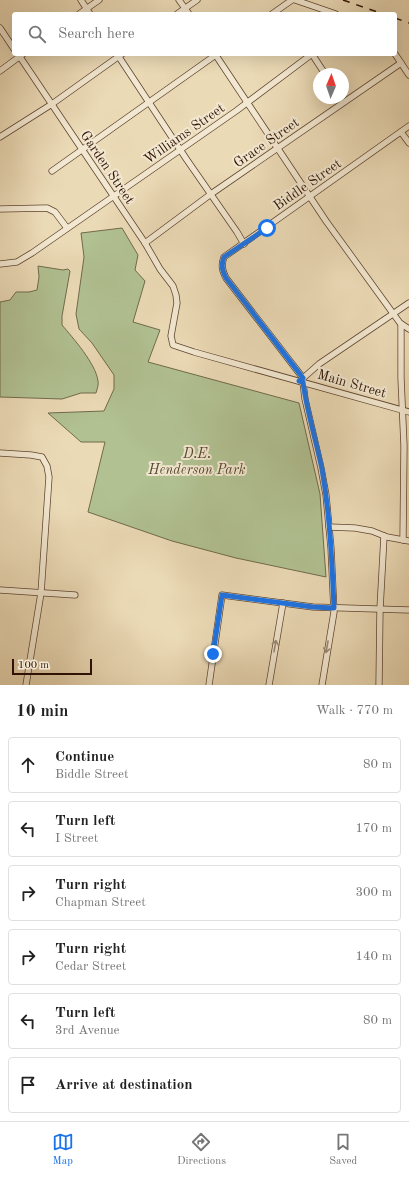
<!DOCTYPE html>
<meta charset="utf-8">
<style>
:root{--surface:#fff;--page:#f6f6f6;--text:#222;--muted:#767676;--line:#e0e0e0;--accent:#1a73e8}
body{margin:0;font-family:"Old Standard TT",serif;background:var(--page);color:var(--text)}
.compass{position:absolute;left:313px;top:68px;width:36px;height:36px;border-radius:50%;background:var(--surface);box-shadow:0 4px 16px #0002;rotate:2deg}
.scale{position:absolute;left:12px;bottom:10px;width:80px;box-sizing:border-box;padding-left:4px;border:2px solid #301304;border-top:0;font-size:11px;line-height:14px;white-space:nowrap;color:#301304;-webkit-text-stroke:3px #f2e7d0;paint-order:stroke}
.stop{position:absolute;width:12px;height:12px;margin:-9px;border:3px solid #1a73e8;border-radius:50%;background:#fff}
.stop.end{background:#1a73e8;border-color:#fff;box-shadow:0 1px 4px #0008}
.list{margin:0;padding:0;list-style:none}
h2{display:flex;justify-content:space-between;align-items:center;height:52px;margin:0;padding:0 16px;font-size:17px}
h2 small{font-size:13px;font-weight:400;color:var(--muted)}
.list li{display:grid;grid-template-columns:26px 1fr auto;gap:12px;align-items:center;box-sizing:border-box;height:56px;margin:0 8px 8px;padding:0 8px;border:1px solid var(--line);border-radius:4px}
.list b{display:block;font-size:15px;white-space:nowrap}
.list p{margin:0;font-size:13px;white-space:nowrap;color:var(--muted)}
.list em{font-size:13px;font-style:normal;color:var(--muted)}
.icon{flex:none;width:22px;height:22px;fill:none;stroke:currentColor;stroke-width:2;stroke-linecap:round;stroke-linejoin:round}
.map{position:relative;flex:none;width:409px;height:685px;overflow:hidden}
.search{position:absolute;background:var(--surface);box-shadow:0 4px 16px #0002;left:12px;right:12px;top:12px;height:44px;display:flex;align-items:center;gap:10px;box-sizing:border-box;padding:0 14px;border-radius:4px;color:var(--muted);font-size:15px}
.sheet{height:436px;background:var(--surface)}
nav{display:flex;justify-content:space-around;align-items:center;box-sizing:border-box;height:56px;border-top:1px solid var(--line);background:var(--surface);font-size:11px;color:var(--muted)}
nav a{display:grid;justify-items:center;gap:2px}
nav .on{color:var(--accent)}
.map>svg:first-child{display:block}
.green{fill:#b1c192;stroke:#706a4b}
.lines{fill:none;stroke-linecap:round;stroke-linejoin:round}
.minor-casing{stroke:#5f4530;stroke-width:7}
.minor{stroke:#f2e7d0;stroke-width:5.5}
.rail{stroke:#301304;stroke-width:1.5;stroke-dasharray:7 7;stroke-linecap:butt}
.oneway{stroke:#9b8874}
.route{stroke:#1a73e8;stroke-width:5}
.labels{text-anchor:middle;stroke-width:4;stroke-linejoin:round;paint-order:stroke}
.street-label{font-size:14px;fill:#301304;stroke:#f2e7d0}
.park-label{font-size:14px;font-style:italic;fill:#57472f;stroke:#f2e7d0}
</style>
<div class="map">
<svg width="409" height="685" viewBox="0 0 409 685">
<rect width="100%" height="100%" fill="#ebdab6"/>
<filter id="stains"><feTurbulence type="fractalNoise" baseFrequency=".005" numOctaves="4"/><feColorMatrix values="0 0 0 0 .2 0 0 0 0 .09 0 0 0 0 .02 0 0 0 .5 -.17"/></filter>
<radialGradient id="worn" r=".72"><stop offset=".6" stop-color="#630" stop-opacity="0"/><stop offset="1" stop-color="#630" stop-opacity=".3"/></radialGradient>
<!-- green -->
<g class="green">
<polygon points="122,228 138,255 135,270 145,281 133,322 160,330 148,362 299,403 320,494 326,577 236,558 172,541 88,512 105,442 81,442 48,413 104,411 114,389 114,375 92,343 79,329 76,314 84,257 81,233"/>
<path d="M38,266L63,270L68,269L70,271L62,316V325C73,338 96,364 98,381C99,384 97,389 96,393H81L62,399L0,397V302L10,300L16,292H29L37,290L39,277Z"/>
</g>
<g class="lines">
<!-- minor casing -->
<g class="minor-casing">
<g id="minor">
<polyline points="81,0 90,14"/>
<polyline points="179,0 189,14"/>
<polyline points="295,0 336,14"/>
<polyline points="79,14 99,0"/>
<polyline points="177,14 197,0"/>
<polyline points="272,14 292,0"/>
<polyline points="0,28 14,49"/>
<polyline points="18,54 145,243 160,269 173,286 176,295 177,303 171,336 173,345 194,352 409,412"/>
<polyline points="117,54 187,160 237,232 244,244"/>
<polyline points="215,54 326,221 400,323 409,329"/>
<polyline points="312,54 325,74"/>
<polyline points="395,54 409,75"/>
<polyline points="0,71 23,54"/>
<polyline points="401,132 409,143"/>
<polyline points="0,137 52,104 122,54"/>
<polyline points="52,171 217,54"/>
<polyline points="0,209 47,208 55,212 67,228"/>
<polyline points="145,243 211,194 401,63"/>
<polyline points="0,264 17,262 32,253 236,111 312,54"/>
<polyline points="401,324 401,378 404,446 403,540"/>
<path d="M303,378L226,278C222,270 221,265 224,257L409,126"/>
<polyline points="301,380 319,364 409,303"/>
<polyline points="303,382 305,399 321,468 326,495 331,548 334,612 322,685"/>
<polyline points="0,453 31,455 42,457 47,466 49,477 41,593 26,685"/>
<polyline points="329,527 355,528 372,531 387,537 409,541"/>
<polyline points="0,590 75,595"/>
<polyline points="209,685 222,595 313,607 409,610"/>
<polyline points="269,685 283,603"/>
<polyline points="379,685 380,609 384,536"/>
</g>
</g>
<!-- minor -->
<use href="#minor" class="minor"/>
<!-- rail -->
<g class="rail">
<polyline points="343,0 383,14"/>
<polyline points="395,18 409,23"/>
</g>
</g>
<!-- one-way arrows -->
<defs><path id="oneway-shaft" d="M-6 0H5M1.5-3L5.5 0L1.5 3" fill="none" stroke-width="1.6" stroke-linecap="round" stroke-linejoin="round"/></defs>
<g class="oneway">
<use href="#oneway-shaft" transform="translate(275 646) rotate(-80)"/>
<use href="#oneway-shaft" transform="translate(327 647) rotate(100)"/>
</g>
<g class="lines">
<!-- route -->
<path class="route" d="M213,654L222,595L313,607L334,608C332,561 330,515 322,469C316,440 307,412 303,382L299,381L303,378L226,278C222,270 221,265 224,257L267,228"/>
</g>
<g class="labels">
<!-- street labels -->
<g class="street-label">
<text transform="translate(184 133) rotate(-35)" y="5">Williams Street</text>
<text transform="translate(266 142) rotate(-35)" y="5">Grace Street</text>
<text transform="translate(108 167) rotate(56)" y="5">Garden Street</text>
<text transform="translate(307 184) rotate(-35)" y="5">Biddle Street</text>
<text transform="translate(352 383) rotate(16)" y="5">Main Street</text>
</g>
<!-- park labels -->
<g class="park-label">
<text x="197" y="458">D.E.<tspan x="197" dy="16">Henderson Park</tspan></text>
</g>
</g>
<rect width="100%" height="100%" filter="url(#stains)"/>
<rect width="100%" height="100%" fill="url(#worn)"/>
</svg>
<svg class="compass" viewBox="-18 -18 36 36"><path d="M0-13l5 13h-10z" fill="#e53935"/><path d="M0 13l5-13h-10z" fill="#767676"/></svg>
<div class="scale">100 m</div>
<div class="stop" style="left:267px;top:228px"></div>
<div class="stop end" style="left:213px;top:654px"></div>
<div class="search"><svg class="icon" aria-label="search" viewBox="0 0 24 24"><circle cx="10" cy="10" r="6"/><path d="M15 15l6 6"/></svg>Search here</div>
</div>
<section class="sheet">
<h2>10 min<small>Walk · 770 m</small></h2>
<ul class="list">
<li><svg class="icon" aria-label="ahead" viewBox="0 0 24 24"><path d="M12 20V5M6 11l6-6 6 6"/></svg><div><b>Continue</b><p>Biddle Street</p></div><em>80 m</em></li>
<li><svg class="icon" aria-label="left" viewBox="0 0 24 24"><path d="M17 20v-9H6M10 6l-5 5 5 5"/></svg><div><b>Turn left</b><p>I Street</p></div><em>170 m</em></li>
<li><svg class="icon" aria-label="right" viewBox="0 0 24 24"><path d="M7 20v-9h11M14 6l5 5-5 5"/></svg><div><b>Turn right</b><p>Chapman Street</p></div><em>300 m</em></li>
<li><svg class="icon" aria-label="right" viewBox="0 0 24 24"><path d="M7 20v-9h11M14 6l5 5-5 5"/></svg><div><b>Turn right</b><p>Cedar Street</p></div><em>140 m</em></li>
<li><svg class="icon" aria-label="left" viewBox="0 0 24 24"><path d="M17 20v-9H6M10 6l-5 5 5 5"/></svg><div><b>Turn left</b><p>3rd Avenue</p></div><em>80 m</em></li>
<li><svg class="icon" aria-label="arrive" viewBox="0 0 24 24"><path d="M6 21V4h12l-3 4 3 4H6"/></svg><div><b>Arrive at destination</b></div></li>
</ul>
</section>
<nav>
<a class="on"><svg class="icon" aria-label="map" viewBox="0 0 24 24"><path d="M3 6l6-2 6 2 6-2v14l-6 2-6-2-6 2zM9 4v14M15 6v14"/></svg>Map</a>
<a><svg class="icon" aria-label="directions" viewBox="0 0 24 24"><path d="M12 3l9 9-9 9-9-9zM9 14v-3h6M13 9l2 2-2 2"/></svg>Directions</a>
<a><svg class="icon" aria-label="saved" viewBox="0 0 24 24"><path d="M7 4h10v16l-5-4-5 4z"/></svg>Saved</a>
</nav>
